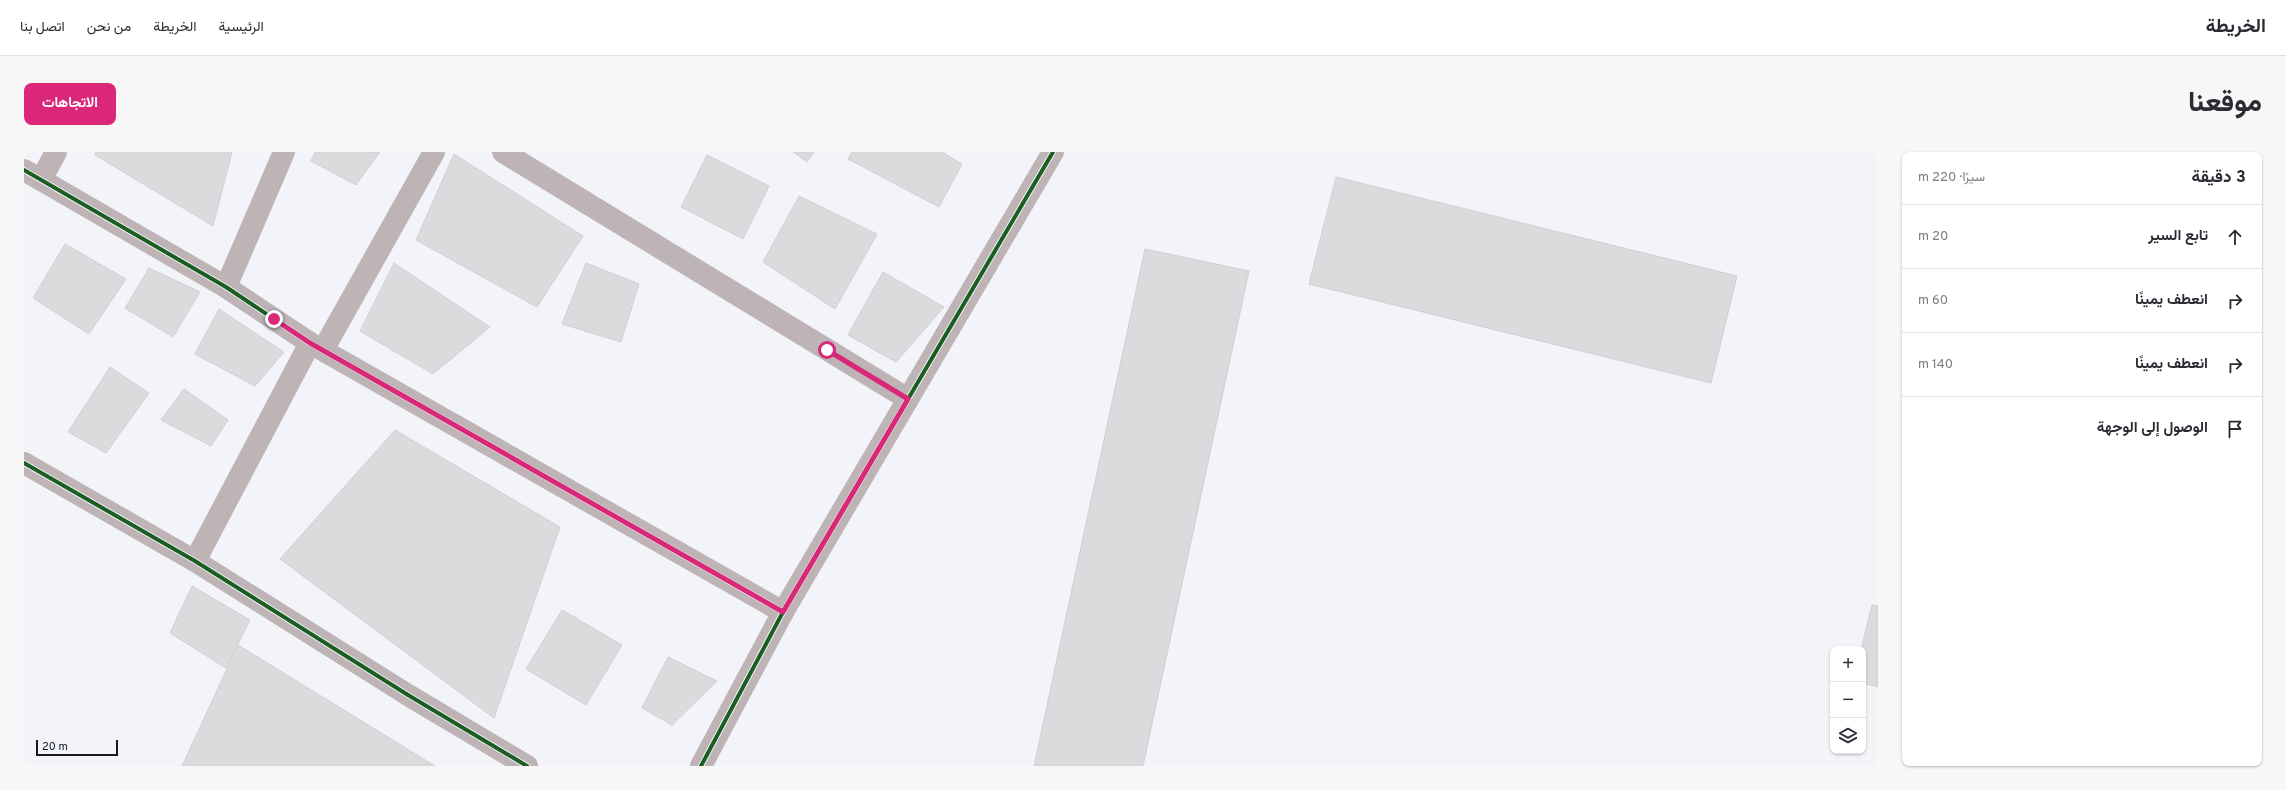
<!DOCTYPE html>
<html lang="ar">
<meta charset="utf-8">
<style>
:root{--surface:#fff;--page:#f7f7f7;--text:#2b2b33;--muted:#7c7c81;--line:#e1e1e2;--accent:#db2777}
body{margin:0;font-family:Overpass,Vazirmatn,sans-serif;background:var(--page);color:var(--text);direction:rtl}
.controls{position:absolute;right:12px;bottom:12px;display:grid;overflow:hidden;border-radius:8px;box-shadow:0 1px 3px #0004}
.controls button{width:36px;height:36px;display:grid;place-items:center;padding:0;border:0;border-bottom:1px solid var(--line);background:var(--surface);color:var(--text);font:20px sans-serif}
.scale{position:absolute;left:12px;bottom:10px;width:82px;box-sizing:border-box;padding-left:4px;border:2px solid #191a1d;border-top:0;font-size:11px;line-height:14px;white-space:nowrap;color:#191a1d;-webkit-text-stroke:3px #f0f3fd;paint-order:stroke}
.stop{position:absolute;width:12px;height:12px;margin:-9px;border:3px solid #db2777;border-radius:50%;background:#fff}
.stop.end{background:#db2777;border-color:#fff;box-shadow:0 1px 4px #0008}
.list{margin:0;padding:0;list-style:none}
h2{display:flex;justify-content:space-between;align-items:center;height:52px;margin:0;padding:0 16px;font-size:17px}
h2 small{font-size:13px;font-weight:400;color:var(--muted)}
.list li{display:grid;grid-template-columns:26px 1fr auto;gap:12px;align-items:center;box-sizing:border-box;height:64px;padding:0 16px;border-top:1px solid var(--line)}
.list b{display:block;font-size:15px;white-space:nowrap}
.list em{font-size:13px;font-style:normal;color:var(--muted)}
.icon{flex:none;width:22px;height:22px;fill:none;stroke:currentColor;stroke-width:2;stroke-linecap:round;stroke-linejoin:round}
.map{position:relative;flex:none;width:1854px;height:614px;overflow:hidden;direction:ltr;border-radius:8px}
header{display:flex;align-items:center;gap:24px;box-sizing:border-box;height:56px;padding:0 20px;background:var(--surface);border-bottom:1px solid var(--line)}
header strong{font-size:19px}
nav{display:flex;gap:22px;margin-inline-start:auto;font-size:14px}
.intro{display:flex;align-items:center;justify-content:space-between;box-sizing:border-box;height:96px;padding:0 24px}
h1{margin:0;font-size:28px}
.button{padding:10px 18px;border-radius:8px;background:var(--accent);color:#fff;font-size:14px;font-weight:700}
main{display:flex;gap:24px;padding:0 24px}
aside{flex:1;background:var(--surface);border-radius:8px;box-shadow:0 1px 3px #0004}
.map>svg:first-child{display:block}
.building{fill:#dcdadc;stroke:#d0cfd1}
.lines{fill:none;stroke-linecap:round;stroke-linejoin:round}
.street{stroke:#beb4b5;stroke-width:22}
.cycleway-casing{stroke:#f0f3fd;stroke-width:6}
.cycleway{stroke:#1b5e20;stroke-width:4}
.route{stroke:#db2777;stroke-width:5}
</style>
<header>
<strong>الخريطة</strong>
<nav><a>الرئيسية</a><a>الخريطة</a><a>من نحن</a><a>اتصل بنا</a></nav>
</header>
<div class="intro"><h1>موقعنا</h1><a class="button">الاتجاهات</a></div>
<main>
<aside>
<h2>3 دقيقة<small>سيرًا · 220 m</small></h2>
<ul class="list">
<li><svg class="icon" aria-label="ahead" viewBox="0 0 24 24"><path d="M12 20V5M6 11l6-6 6 6"/></svg><div><b>تابع السير</b></div><em>20 m</em></li>
<li><svg class="icon" aria-label="right" viewBox="0 0 24 24"><path d="M7 20v-9h11M14 6l5 5-5 5"/></svg><div><b>انعطف يمينًا</b></div><em>60 m</em></li>
<li><svg class="icon" aria-label="right" viewBox="0 0 24 24"><path d="M7 20v-9h11M14 6l5 5-5 5"/></svg><div><b>انعطف يمينًا</b></div><em>140 m</em></li>
<li><svg class="icon" aria-label="arrive" viewBox="0 0 24 24"><path d="M6 21V4h12l-3 4 3 4H6"/></svg><div><b>الوصول إلى الوجهة</b></div></li>
</ul>
</aside>
<div class="map">
<svg width="1854" height="614" viewBox="0 0 1854 614">
<rect width="100%" height="100%" fill="#f3f4fa"/>
<!-- building -->
<g class="building">
<polygon points="72,0 208,0 189,74 71,3"/>
<polygon points="291,0 356,0 332,33 287,9"/>
<polygon points="769,0 790,0 783,10"/>
<polygon points="828,0 918,0 938,12 915,55 824,7"/>
<polygon points="430,2 559,84 513,155 392,88"/>
<polygon points="683,3 745,34 719,87 657,55"/>
<polygon points="1312,25 1713,124 1687,231 1285,132"/>
<polygon points="775,44 853,82 811,157 739,110"/>
<polygon points="41,92 102,127 65,182 9,146"/>
<polygon points="1121,97 1225,119 1119,614 1010,614"/>
<polygon points="370,111 466,175 409,222 336,179"/>
<polygon points="562,111 615,132 597,190 538,172"/>
<polygon points="125,116 176,140 149,185 101,156"/>
<polygon points="859,120 920,155 872,210 824,183"/>
<polygon points="195,157 260,200 231,234 171,202"/>
<polygon points="86,215 125,241 82,301 44,280"/>
<polygon points="160,237 204,268 187,294 137,268"/>
<polygon points="371,278 536,375 470,566 256,407"/>
<polygon points="168,434 226,468 202,516 146,481"/>
<polygon points="1848,453 1854,454 1854,535 1839,531 1839,497 1837,497"/>
<polygon points="538,458 598,493 562,553 502,517"/>
<polygon points="214,493 411,614 158,614"/>
<polygon points="644,505 693,529 648,573 618,556"/>
</g>
<g class="lines">
<!-- street -->
<g class="street">
<polyline points="479,0 884,247"/>
<polyline points="0,18 202,135 286,191 759,460"/>
<polyline points="17,28 32,0"/>
<polyline points="202,135 260,0"/>
<polyline points="299,198 410,0"/>
<polyline points="0,311 171,409 384,543 503,614"/>
<polyline points="171,409 286,191"/>
<polyline points="677,614 759,460 1029,0"/>
</g>
<!-- cycleway casing -->
<g class="cycleway-casing">
<g id="cycleway">
<polyline points="0,18 202,135 286,191 759,460"/>
<polyline points="0,311 171,409 384,543 503,614"/>
<polyline points="677,614 759,460 1029,0"/>
</g>
</g>
<!-- cycleway -->
<use href="#cycleway" class="cycleway"/>
</g>
<g class="lines">
<!-- route -->
<polyline class="route" points="250,167 286,191 759,460 884,247 803,198"/>
</g>
</svg>
<div class="controls">
<button>+</button>
<button>−</button>
<button><svg class="icon" aria-label="layers" viewBox="0 0 24 24"><path d="M12 4l9 5-9 5-9-5zM3 14l9 5 9-5"/></svg></button>
</div>
<div class="scale">20 m</div>
<div class="stop" style="left:803px;top:198px"></div>
<div class="stop end" style="left:250px;top:167px"></div>
</div>
</main>
